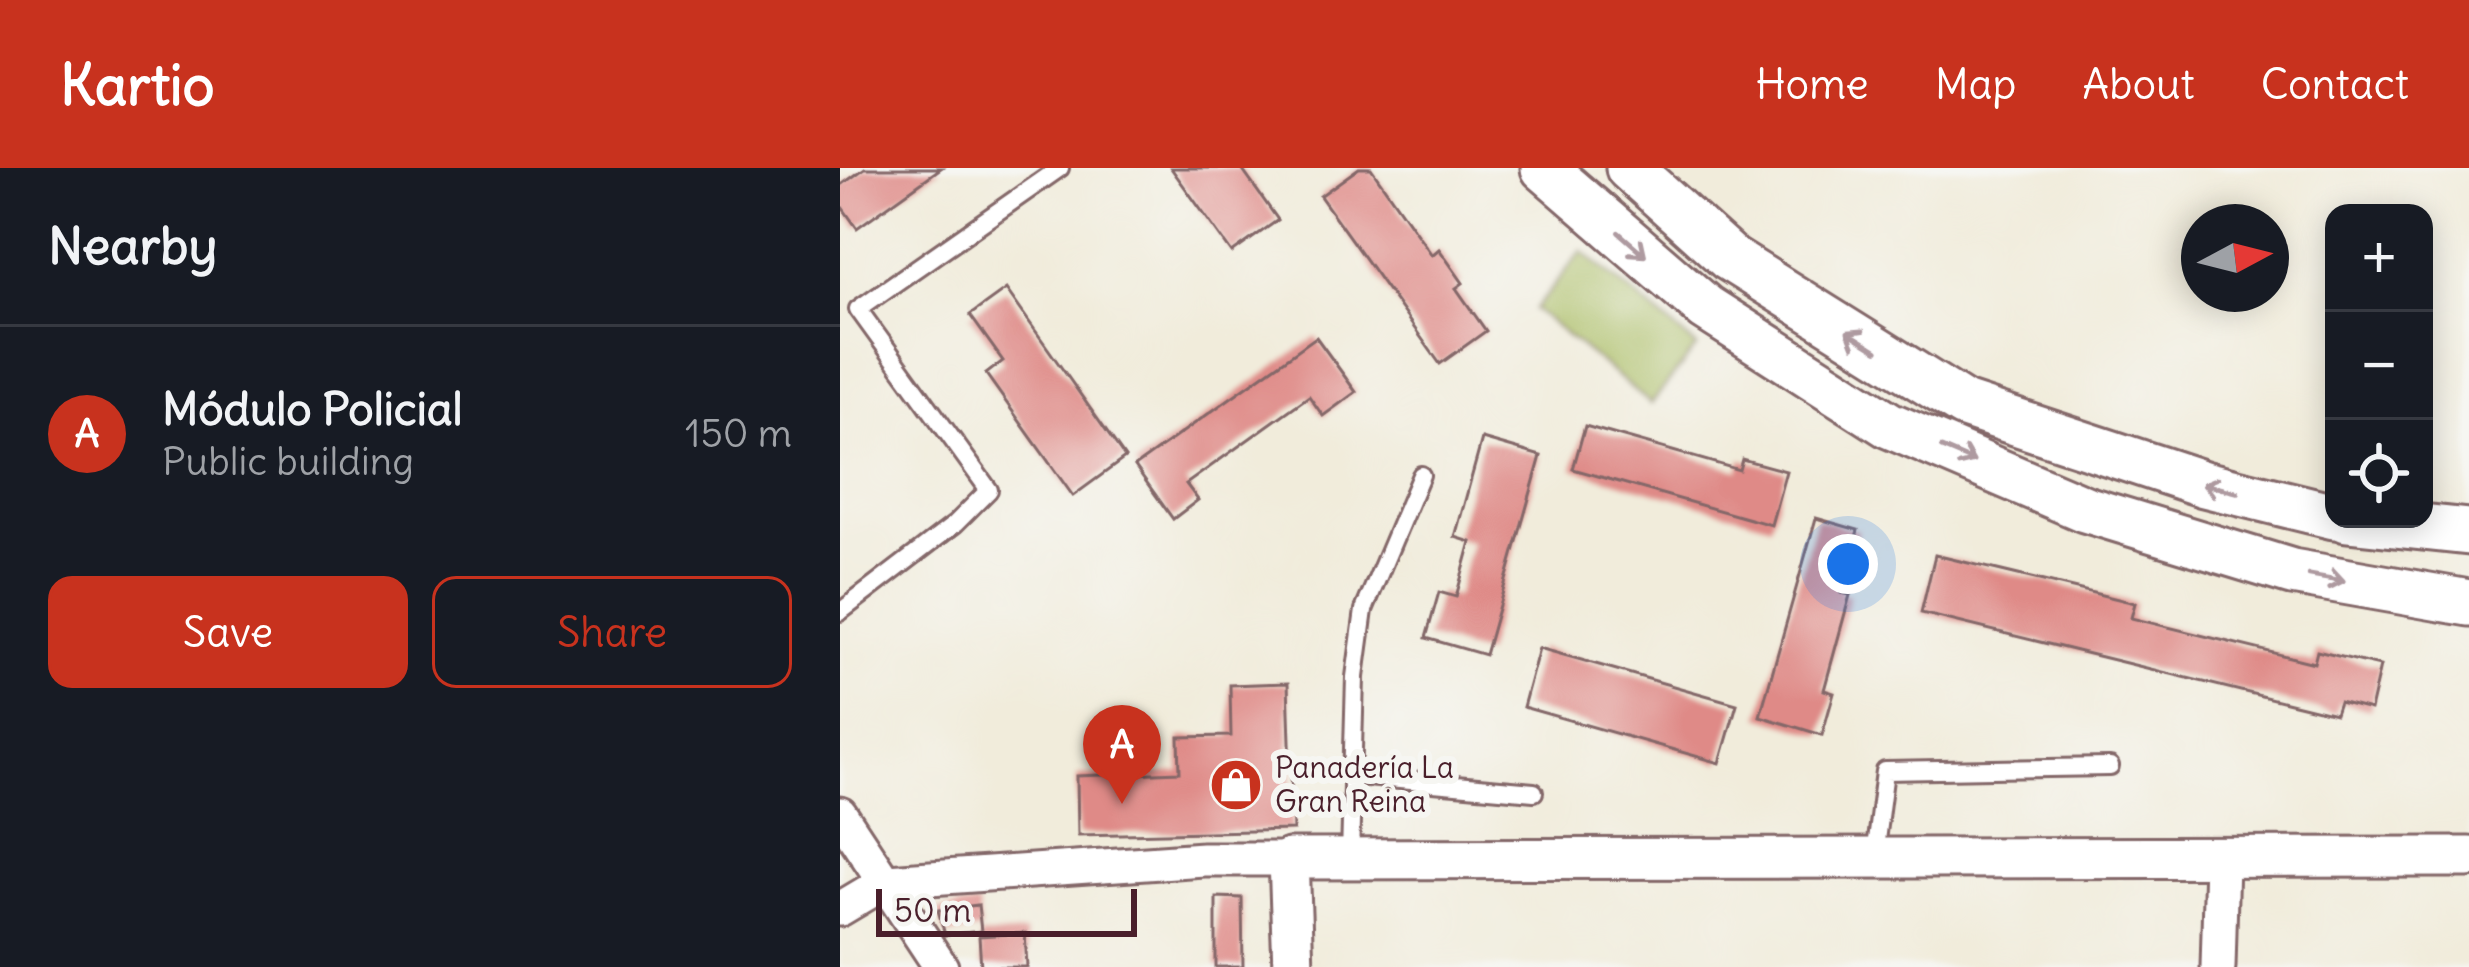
<!DOCTYPE html>
<meta charset="utf-8">
<style>
:root{--surface:#171b24;--page:#20242c;--text:#f1f3f6;--muted:#9ea1a6;--line:#363941;--accent:#c8321e}
body{margin:0;font-family:Delius,sans-serif;background:var(--page);color:var(--text)}
.controls{position:absolute;right:36px;top:36px;display:grid;overflow:hidden;border-radius:24px;box-shadow:0 6px 30px #0003}
.controls button{width:108px;height:108px;display:grid;place-items:center;padding:0;border:0;border-bottom:3px solid var(--line);background:var(--surface);color:var(--text);font:60px sans-serif}
.compass{position:absolute;left:1341px;top:36px;width:108px;height:108px;border-radius:50%;background:var(--surface);box-shadow:0 6px 30px #0003;rotate:83deg}
.scale{position:absolute;left:36px;bottom:30px;width:261px;box-sizing:border-box;padding-left:12px;border:6px solid #4a1f2b;border-top:0;font-size:33px;line-height:42px;white-space:nowrap;color:#4a1f2b;-webkit-text-stroke:9px #f6f6f2;paint-order:stroke}
.you{position:absolute;left:1008px;top:396px;width:42px;height:42px;margin:-30px;border:9px solid #fff;border-radius:50%;background:#1a73e8;box-shadow:0 0 0 18px #1a73e833}
.badge{display:grid;place-items:center;width:78px;height:78px;border-radius:50%;background:var(--accent);color:#fff;font-size:39px;font-weight:700}
.pin{position:absolute;translate:-50% -99px;filter:drop-shadow(0 3px 6px #0008)}
.pin::after{content:'';position:absolute;top:63px;width:42px;height:36px;background:inherit;clip-path:polygon(0 0,100% 0,50% 100%)}
.list{margin:0;padding:0;list-style:none}
h2{display:flex;justify-content:space-between;align-items:center;height:156px;margin:0;padding:0 48px;font-size:51px}
h2 small{font-size:39px;font-weight:400;color:var(--muted)}
.list li{display:grid;grid-template-columns:78px 1fr auto;gap:36px;align-items:center;box-sizing:border-box;height:216px;padding:0 48px;border-top:3px solid var(--line)}
.list b{display:block;font-size:45px;white-space:nowrap}
.list p{margin:0;font-size:39px;white-space:nowrap;color:var(--muted)}
.list em{font-size:39px;font-style:normal;color:var(--muted)}
.actions{display:flex;gap:24px;padding:36px 48px}
.actions a{flex:1;padding:27px 0;border:3px solid var(--accent);border-radius:24px;text-align:center;font-size:42px;color:var(--accent)}
.actions .main{background:var(--accent);color:#fff}
.icon{flex:none;width:66px;height:66px;fill:none;stroke:currentColor;stroke-width:2;stroke-linecap:round;stroke-linejoin:round}
.map{position:relative;flex:none;width:1629px;height:799px;overflow:hidden}
header{display:flex;align-items:center;gap:72px;box-sizing:border-box;height:168px;padding:0 60px;background:var(--accent);color:#fff}
header strong{font-size:57px}
nav{display:flex;gap:66px;margin-inline-start:auto;font-size:42px}
main{display:flex}
aside{flex:1;background:var(--surface)}
.map>svg:first-child{display:block}
.green{fill:#a9bc60;stroke:#7a6e46;stroke-width:3}
.building{fill:#df8a87}
.lines{fill:none;stroke-linecap:round;stroke-linejoin:round}
.service-casing{stroke:#846769;stroke-width:22}
.minor-casing{stroke:#846769;stroke-width:39}
.tertiary-casing{stroke:#846769;stroke-width:45}
.secondary-casing{stroke:#846769;stroke-width:51}
.service{stroke:#fff;stroke-width:16}
.minor{stroke:#fff;stroke-width:33}
.tertiary{stroke:#fff;stroke-width:39}
.secondary{stroke:#fff;stroke-width:45}
.oneway{stroke:#ae9aa0}
.labels{text-anchor:middle;stroke-width:12;stroke-linejoin:round;paint-order:stroke}
.poi-label{font-size:30px;fill:#4a1f2b;stroke:#f6f6f2;text-anchor:start}
</style>
<header>
<strong>Kartio</strong>
<nav><a>Home</a><a>Map</a><a>About</a><a>Contact</a></nav>
</header>
<main>
<aside>
<h2>Nearby<small></small></h2>
<ul class="list">
<li><span class="badge">A</span><div><b>Módulo Policial</b><p>Public building</p></div><em>150 m</em></li>
</ul>
<div class="actions"><a class="main">Save</a><a>Share</a></div>
</aside>
<div class="map">
<svg width="1629" height="799" viewBox="0 0 1629 799">
<rect width="100%" height="100%" fill="#f6f6f2"/>
<filter id="ink" filterUnits="userSpaceOnUse"><feTurbulence type="fractalNoise" baseFrequency=".00833" numOctaves="2"/><feDisplacementMap in="SourceGraphic" scale="24" xChannelSelector="R" yChannelSelector="G"/><feConvolveMatrix kernelMatrix="1 2 1 2 8 2 1 2 1" color-interpolation-filters="sRGB"/></filter>
<filter id="wash" filterUnits="userSpaceOnUse"><feTurbulence type="fractalNoise" baseFrequency=".004" numOctaves="4" result="noise"/><feDisplacementMap in="SourceGraphic" scale="48" xChannelSelector="R" yChannelSelector="G"/><feGaussianBlur stdDeviation="2.7" result="paint"/><feColorMatrix in="noise" values="0 0 0 0 0 0 0 0 0 0 0 0 0 0 0 0 0 1.4 0 .05"/><feComposite in="paint" operator="in"/></filter>
<g filter="url(#wash)">
<rect width="100%" height="100%" fill="#f1ecdb"/>
<!-- green -->
<polygon class="green" points="742,83 857,179 811,236 695,142"/>
<g id="blocks">
<!-- building -->
<g class="building">
<polygon points="25,0 101,0 17,60 0,36 0,18"/>
<polygon points="331,0 401,0 438,52 392,85"/>
<polygon points="519,0 531,0 592,87 599,81 623,115 616,120 646,163 600,196 480,28"/>
<polygon points="166,121 285,290 233,328 146,206 163,193 130,147"/>
<polygon points="476,169 516,224 483,248 469,228 346,316 358,332 333,351 295,298"/>
<polygon points="745,258 899,302 902,291 946,303 931,357 733,301"/>
<polygon points="642,271 701,288 645,487 586,470 599,424 616,429 631,374 615,369"/>
<polygon points="976,350 1018,362 1001,425 1010,427 984,522 994,525 982,567 920,548"/>
<polygon points="1095,387 1295,435 1291,450 1474,495 1477,483 1540,498 1530,542 1499,534 1495,546 1081,445"/>
<polygon points="699,480 897,536 880,595 683,539"/>
<polygon points="448,515 453,662 238,667 237,608 340,604 339,569 391,568 390,517"/>
<polygon points="376,729 402,730 403,799 376,799"/>
<polygon points="138,737 141,763 105,767 98,742"/>
<polygon points="185,765 187,799 141,799 139,768"/>
</g>
</g>
</g>
<g filter="url(#ink)">
<use href="#blocks" fill-opacity="0" stroke="#846769" stroke-width="3"/>
<g class="lines">
<!-- service casing -->
<g class="service-casing">
<g id="service">
<polyline points="0,444 115,356 149,322 18,141 220,0"/>
<polyline points="515,608 694,624"/>
<polyline points="1034,688 1045,603 1270,599"/>
<polyline points="510,689 515,509 524,442 581,307"/>
</g>
</g>
<!-- minor casing -->
<g class="minor-casing">
<g id="minor">
<polyline points="0,646 101,799"/>
<polyline points="0,741 47,713 363,691 449,691"/>
<polyline points="1378,799 1381,692"/>
</g>
</g>
<!-- tertiary casing -->
<g class="tertiary-casing">
<polyline id="tertiary" points="453,799 449,691 1629,689"/>
</g>
<!-- secondary casing -->
<g class="secondary-casing">
<g id="secondary">
<polyline points="704,0 866,140 1049,257 1245,341 1452,404 1629,435"/>
<polyline points="789,0 889,90 1124,237 1364,316 1494,348"/>
<polyline points="1507,351 1629,364"/>
</g>
</g>
<!-- service -->
<use href="#service" class="service"/>
<!-- minor -->
<use href="#minor" class="minor"/>
<!-- tertiary -->
<use href="#tertiary" class="tertiary"/>
<!-- secondary -->
<use href="#secondary" class="secondary"/>
</g>
<!-- one-way arrows -->
<defs><path id="oneway-shaft" d="M-6 0H5M1.5-3L5.5 0L1.5 3" fill="none" stroke-width="1.6" stroke-linecap="round" stroke-linejoin="round" transform="scale(3)"/></defs>
<g class="oneway">
<use href="#oneway-shaft" transform="translate(792 76) rotate(41)"/>
<use href="#oneway-shaft" transform="translate(1022 173) rotate(-148)"/>
<use href="#oneway-shaft" transform="translate(1118 287) rotate(23)"/>
<use href="#oneway-shaft" transform="translate(1380 320) rotate(-166)"/>
<use href="#oneway-shaft" transform="translate(1487 410) rotate(10)"/>
</g>
</g>
<!-- icons -->
<defs>
<g id="shop-disc" transform="scale(2.7)"><circle r="9.5" fill="#c8321e" stroke="#f6f6f2"/><path d="M-5-2.5h2.3a2.7 3.5 0 0 1 5.4 0H5L5.5 6h-11ZM-1.5-2.5h3a1.5 2.3 0 0 0-3 0Z" fill="#fff"/></g>
</defs>
<g fill-rule="evenodd">
<use href="#shop-disc" x="396" y="617"/>
</g>
<g class="labels">
<!-- poi labels -->
<g class="poi-label">
<text x="435" y="610">Panadería La<tspan x="435" dy="34">Gran Reina</tspan></text>
</g>
</g>
</svg>
<div class="controls">
<button>+</button>
<button>−</button>
<button><svg class="icon" aria-label="locate" viewBox="0 0 24 24"><circle cx="12" cy="12" r="6"/><path d="M12 2v4M12 18v4M2 12h4M18 12h4"/></svg></button>
</div>
<svg class="compass" viewBox="-18 -18 36 36"><path d="M0-13l5 13h-10z" fill="#e53935"/><path d="M0 13l5-13h-10z" fill="#9ea1a6"/></svg>
<div class="scale">50 m</div>
<div class="you"></div>
<div class="pin badge" style="left:282px;top:636px">A</div>
</div>
</main>
